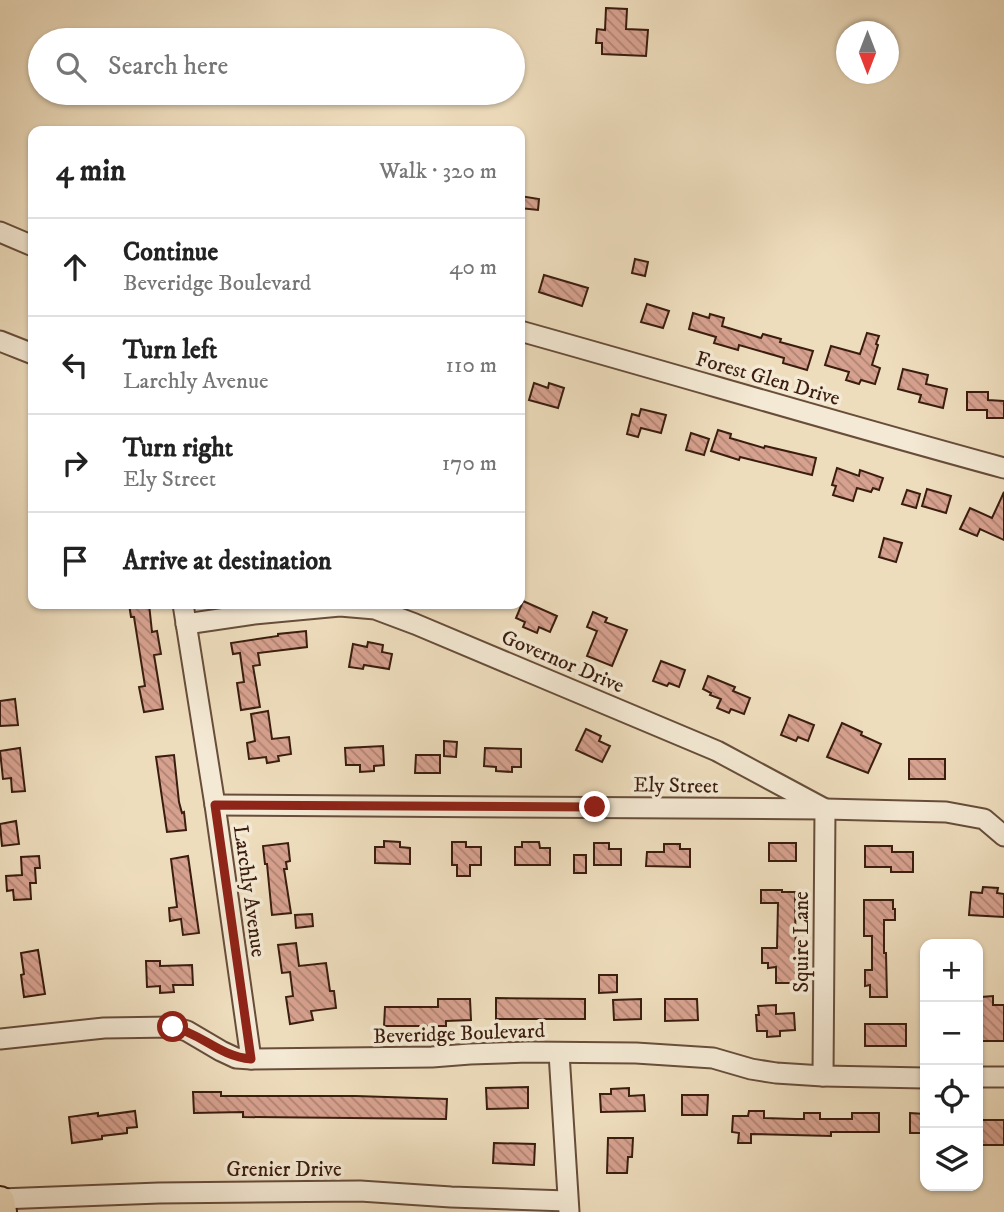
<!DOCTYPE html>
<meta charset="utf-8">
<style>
:root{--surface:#fff;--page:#f6f6f6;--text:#222;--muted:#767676;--line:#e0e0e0}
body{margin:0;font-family:"IM FELL DW Pica",serif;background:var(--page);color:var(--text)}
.controls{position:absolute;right:21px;bottom:21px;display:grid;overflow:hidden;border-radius:14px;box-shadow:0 2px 5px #0004}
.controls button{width:63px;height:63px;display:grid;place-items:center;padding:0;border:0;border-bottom:2px solid var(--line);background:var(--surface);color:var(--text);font:35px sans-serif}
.compass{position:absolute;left:836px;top:21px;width:63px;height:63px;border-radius:50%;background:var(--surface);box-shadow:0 2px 5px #0004;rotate:180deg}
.stop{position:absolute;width:21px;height:21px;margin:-16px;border:5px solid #8f2418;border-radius:50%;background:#fff}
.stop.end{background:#8f2418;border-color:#fff;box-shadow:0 2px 7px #0008}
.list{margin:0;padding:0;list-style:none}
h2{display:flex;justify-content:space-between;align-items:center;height:91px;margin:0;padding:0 28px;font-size:30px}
h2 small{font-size:23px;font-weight:400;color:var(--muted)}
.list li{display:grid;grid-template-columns:46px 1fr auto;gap:21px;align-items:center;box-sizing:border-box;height:98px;padding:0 28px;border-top:2px solid var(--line)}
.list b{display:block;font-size:26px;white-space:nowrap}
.list p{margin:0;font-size:23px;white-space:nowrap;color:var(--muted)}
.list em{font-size:23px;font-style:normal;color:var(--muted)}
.icon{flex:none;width:38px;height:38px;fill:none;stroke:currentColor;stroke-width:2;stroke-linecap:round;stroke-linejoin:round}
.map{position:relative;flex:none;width:1004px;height:1212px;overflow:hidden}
.search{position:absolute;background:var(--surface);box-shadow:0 2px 5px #0004;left:28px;top:28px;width:497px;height:77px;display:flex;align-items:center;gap:18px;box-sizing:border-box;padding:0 24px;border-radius:38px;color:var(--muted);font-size:26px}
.panel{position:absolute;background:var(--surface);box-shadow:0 2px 5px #0004;left:28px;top:126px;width:497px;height:483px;border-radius:14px}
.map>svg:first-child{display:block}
.building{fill:url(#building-back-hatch);stroke:#3a1d0f;stroke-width:2}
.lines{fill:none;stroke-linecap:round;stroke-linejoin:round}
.minor-casing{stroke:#674d3a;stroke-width:23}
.highway-casing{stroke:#3a1d0f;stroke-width:32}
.minor{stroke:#f4e9d4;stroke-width:19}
.highway{stroke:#eeddbd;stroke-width:28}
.route{stroke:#8f2418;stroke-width:9}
.labels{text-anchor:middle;stroke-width:7;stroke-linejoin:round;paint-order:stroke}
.street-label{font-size:21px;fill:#3a1d0f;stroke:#f4e9d4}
</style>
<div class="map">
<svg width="1004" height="1212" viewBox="0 0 1004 1212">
<defs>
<pattern id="building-back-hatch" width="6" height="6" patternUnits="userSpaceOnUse" patternTransform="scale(1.75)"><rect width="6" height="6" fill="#d7a18f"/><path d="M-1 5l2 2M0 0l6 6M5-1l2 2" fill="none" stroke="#af8373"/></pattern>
</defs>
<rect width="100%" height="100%" fill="#eeddbd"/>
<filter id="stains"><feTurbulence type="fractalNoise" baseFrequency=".00286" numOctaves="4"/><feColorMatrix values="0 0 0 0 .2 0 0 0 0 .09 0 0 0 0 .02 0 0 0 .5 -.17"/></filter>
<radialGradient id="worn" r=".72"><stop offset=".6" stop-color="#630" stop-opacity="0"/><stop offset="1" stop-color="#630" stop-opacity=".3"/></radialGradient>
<!-- building -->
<g class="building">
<polygon points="606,8 627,9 626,29 648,30 646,56 602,54 602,43 596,43 597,29 605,30"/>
<polygon points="520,196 539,199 538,210 520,208"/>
<polygon points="635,259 648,262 645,276 632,273"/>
<polygon points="544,275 588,288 582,306 539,292"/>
<polygon points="647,304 669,311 663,328 641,322"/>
<polygon points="693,313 709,318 710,314 724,318 722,326 761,338 763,334 781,339 780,342 813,351 807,370 783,363 784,358 739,345 738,350 714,343 716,337 689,329"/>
<polygon points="867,333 879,336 876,344 878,345 872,365 880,368 875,384 861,380 859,384 846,380 849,372 825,365 831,346 860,354"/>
<polygon points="903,369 928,375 926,384 947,389 943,408 919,402 921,395 898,389"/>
<polygon points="534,383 548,388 549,383 564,388 558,408 529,400"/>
<polygon points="967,392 988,392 988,400 1004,401 1004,418 987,418 987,410 967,410"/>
<polygon points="641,409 666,415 661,433 641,428 638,437 627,434 632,414 639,416"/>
<polygon points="718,430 731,434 730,438 764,448 765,446 816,458 812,475 740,457 739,460 711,451"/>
<polygon points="691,433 709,439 704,455 686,450"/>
<polygon points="837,468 859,476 860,470 883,478 879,490 873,488 871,492 857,488 853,501 833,495 836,486 832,485"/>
<polygon points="927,489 951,496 946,513 922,506"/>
<polygon points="907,490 920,494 916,508 902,504"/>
<polygon points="1004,492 1004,540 980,529 977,536 960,529 970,508 992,518"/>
<polygon points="884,538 902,543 896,562 879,557"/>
<polygon points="523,601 557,616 550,632 539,627 537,633 523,627 525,622 516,618"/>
<polygon points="129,604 149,604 152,632 157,631 161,654 154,655 163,709 144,712 139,687 145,686 134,617 131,617"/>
<polygon points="593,612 607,618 605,622 627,630 612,666 587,656 597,631 587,627"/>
<polygon points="306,631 307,647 258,653 260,665 253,666 260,707 241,710 237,683 244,682 240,653 233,654 231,643 278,636 278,634"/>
<polygon points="368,642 383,645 382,652 392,654 389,669 364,665 363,669 349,667 353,644 367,647"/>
<polygon points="661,661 685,670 679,687 669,683 667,686 653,681"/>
<polygon points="708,676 735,687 733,691 750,698 744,714 731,709 729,713 717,708 721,699 710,695 711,693 703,689"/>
<polygon points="15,699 18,725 0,726 0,701"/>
<polygon points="268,711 272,739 289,737 291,754 278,756 279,761 267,763 266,757 249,759 247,743 255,741 251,714"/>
<polygon points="789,715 814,725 808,741 798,737 796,741 781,735"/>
<polygon points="842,723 862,732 861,735 881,744 868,773 827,757"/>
<polygon points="586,729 601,736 599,741 610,746 602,762 576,750"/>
<polygon points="444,741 457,742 456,757 444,756"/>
<polygon points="383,746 384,765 374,766 374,771 360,772 360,765 346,765 345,748"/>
<polygon points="20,748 25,791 12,792 11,778 3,779 0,751"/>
<polygon points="485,748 521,749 521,767 512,767 512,772 496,771 496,767 484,766"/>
<polygon points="174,755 179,802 182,813 184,812 186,830 167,832 156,757"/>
<polygon points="416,755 440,755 440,773 415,773"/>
<rect x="909" y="759" width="36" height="20"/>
<polygon points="16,821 19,844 2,846 0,824"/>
<polygon points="384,841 400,842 400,847 410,848 410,864 375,863 375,847 384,847"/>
<polygon points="452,842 466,842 466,847 481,847 481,865 470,865 470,876 457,876 457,865 452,865"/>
<polygon points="522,842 539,842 540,848 550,848 550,865 515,865 515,847 522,847"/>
<polygon points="288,843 290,861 286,862 287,869 284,869 291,913 272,915 267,864 265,864 263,846"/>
<polygon points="594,843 609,843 609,849 621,849 621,865 594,865"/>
<rect x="769" y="843" width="27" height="18"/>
<polygon points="664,844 680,844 680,849 690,849 690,867 646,866 647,852 664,852"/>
<polygon points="865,846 892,846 892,852 913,852 913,872 891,872 891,867 865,867"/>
<rect x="574" y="855" width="12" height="18"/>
<polygon points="39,856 40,868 35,868 36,883 30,883 31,899 14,900 13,890 7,891 6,876 22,875 21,857"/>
<polygon points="188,856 199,933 183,935 181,919 170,921 169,908 177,907 171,859"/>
<polygon points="983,887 998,888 997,893 1004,894 1004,917 969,915 971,892 982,893"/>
<polygon points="761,890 782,890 782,892 795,892 796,983 776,983 776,967 768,968 768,963 762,963 762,948 777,948 778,903 761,903"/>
<polygon points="864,900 893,900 893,909 895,909 895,920 884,920 884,953 886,953 887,997 870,997 870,985 865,986 865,970 872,970 872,936 864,936"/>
<polygon points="312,914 313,926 296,928 295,915"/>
<polygon points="296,943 299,966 326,963 330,991 334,991 336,1008 311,1011 313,1020 290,1024 286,997 293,996 290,972 282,973 278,945"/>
<polygon points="38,950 45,994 24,997 21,975 24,974 21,953"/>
<polygon points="146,961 160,961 160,966 192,965 193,985 173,985 174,992 160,993 160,986 147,987"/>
<polygon points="599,975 617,975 617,992 599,993"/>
<polygon points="993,996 993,1005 1004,1005 1004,1041 981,1041 981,1039 978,1039 978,1005 981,1005 981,997"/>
<polygon points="496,998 585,999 585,1019 496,1019"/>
<polygon points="438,999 470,999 471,1020 446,1021 446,1026 384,1026 385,1007 438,1007"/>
<polygon points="641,999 641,1019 614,1020 613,1000"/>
<polygon points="665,999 697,999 698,1020 665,1021"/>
<polygon points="776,1005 776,1014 794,1013 795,1030 780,1031 780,1036 767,1037 767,1031 757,1031 756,1015 759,1015 758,1006"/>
<rect x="865" y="1024" width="41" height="22"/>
<polygon points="528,1087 528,1108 487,1109 486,1088"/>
<polygon points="629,1088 629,1096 644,1095 645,1111 601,1112 600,1094 611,1094 611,1089"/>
<polygon points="193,1092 221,1092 221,1096 356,1096 447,1099 446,1119 243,1117 243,1112 194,1113"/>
<polygon points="682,1095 708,1095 707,1115 682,1115"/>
<polygon points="135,1111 137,1127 127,1128 127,1133 102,1136 102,1139 72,1143 69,1117 98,1113 98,1116"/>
<polygon points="749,1111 764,1111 764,1118 796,1119 804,1119 804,1113 820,1113 820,1119 852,1119 852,1113 879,1113 879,1132 831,1132 831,1136 751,1134 751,1143 738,1143 739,1133 732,1132 733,1116 748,1116"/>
<polygon points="910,1113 925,1114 925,1133 910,1133"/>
<rect x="978" y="1120" width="26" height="25"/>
<polygon points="608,1138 633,1138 632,1157 628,1157 627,1173 607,1173"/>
<polygon points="494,1143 535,1144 534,1165 493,1163"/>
</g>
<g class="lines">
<!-- minor casing -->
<g class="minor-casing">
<g id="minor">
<polyline points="0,232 33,246"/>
<path d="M520,331C681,376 842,424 1004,468"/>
<polyline points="0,341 33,354"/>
<polyline points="183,604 215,805 251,1059"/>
<polyline points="186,624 254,614 340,606 375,609 415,624 717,751 825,809 823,1076"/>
<polyline points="215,805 825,809 946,812 984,819 1004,836"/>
<polyline points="0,1039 104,1028 173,1027 187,1031 221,1051 236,1058 251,1059 432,1057 470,1054 528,1052 636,1053 713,1058 751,1069 776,1073 823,1076 925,1078"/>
<polyline points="559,1053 569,1212"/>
<polyline points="978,1077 1004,1077"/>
<polyline points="0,1199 159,1193 360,1191 451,1197 567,1201"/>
</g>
</g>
<!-- highway casing -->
<g class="highway-casing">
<polyline id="highway" points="0,1201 2,1212"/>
</g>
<!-- minor -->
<use href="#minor" class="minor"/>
<!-- highway -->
<use href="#highway" class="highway"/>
</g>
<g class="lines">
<!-- route -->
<path class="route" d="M173,1027C202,1034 219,1056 251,1059L215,805L595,807"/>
</g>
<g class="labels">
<!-- street labels -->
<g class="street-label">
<text transform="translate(768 378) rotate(16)" y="7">Forest Glen Drive</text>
<text transform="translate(563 661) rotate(23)" y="7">Governor Drive</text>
<text transform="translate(676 785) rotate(1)" y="7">Ely Street</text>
<text transform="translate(250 891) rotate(82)" y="7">Larchly Avenue</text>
<text transform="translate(801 942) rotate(-90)" y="7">Squire Lane</text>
<text transform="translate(459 1033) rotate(-2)" y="7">Beveridge Boulevard</text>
<text x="284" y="1176">Grenier Drive</text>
</g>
</g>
<rect width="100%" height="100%" filter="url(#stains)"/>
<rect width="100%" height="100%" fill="url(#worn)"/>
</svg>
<div class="controls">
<button>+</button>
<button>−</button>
<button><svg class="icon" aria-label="locate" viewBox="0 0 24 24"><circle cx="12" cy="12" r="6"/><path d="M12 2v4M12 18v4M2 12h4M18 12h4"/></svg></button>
<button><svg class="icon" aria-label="layers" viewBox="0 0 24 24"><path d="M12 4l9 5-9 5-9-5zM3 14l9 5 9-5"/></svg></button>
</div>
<svg class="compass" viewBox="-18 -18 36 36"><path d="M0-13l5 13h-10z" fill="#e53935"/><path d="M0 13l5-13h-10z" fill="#767676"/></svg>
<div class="stop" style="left:173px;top:1027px"></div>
<div class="stop end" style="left:595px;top:807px"></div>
<div class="search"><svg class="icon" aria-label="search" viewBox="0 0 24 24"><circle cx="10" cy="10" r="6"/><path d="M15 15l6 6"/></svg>Search here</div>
<section class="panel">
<h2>4 min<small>Walk · 320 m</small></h2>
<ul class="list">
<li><svg class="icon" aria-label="ahead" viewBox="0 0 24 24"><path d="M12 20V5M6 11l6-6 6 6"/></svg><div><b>Continue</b><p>Beveridge Boulevard</p></div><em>40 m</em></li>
<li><svg class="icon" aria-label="left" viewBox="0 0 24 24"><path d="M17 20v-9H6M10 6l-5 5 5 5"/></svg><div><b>Turn left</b><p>Larchly Avenue</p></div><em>110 m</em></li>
<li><svg class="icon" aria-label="right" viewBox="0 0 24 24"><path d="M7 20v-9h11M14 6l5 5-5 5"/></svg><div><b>Turn right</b><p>Ely Street</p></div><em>170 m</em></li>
<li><svg class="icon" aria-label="arrive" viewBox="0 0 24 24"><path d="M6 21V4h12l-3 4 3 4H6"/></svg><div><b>Arrive at destination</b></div></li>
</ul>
</section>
</div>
